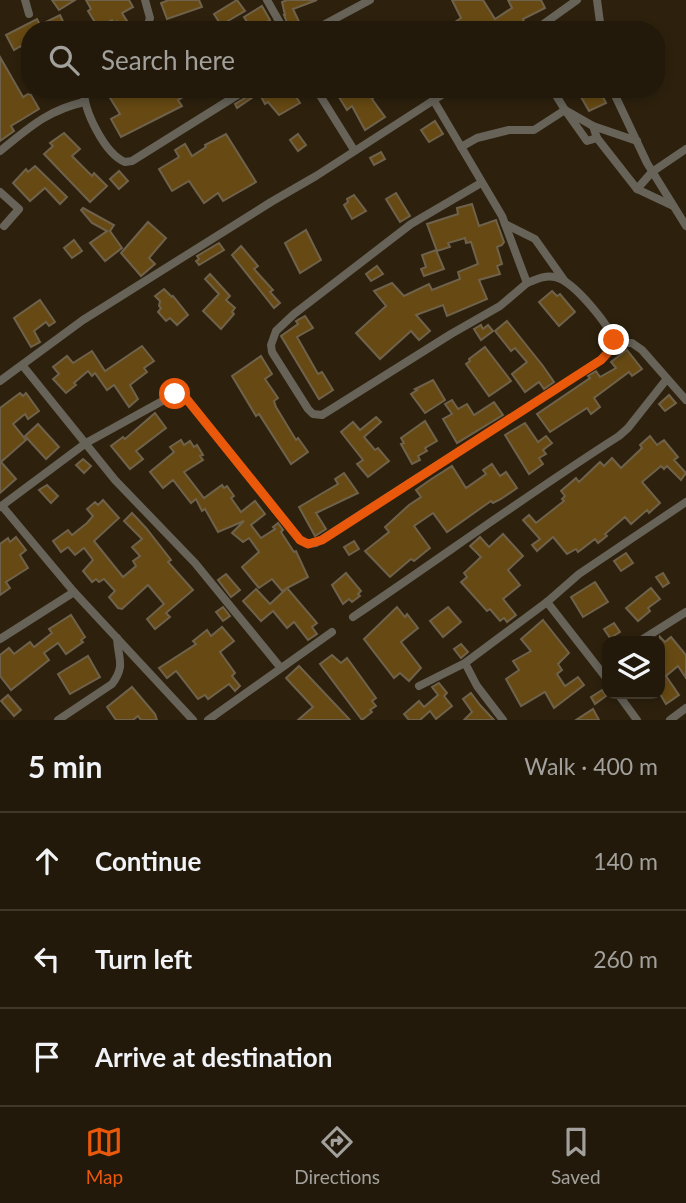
<!DOCTYPE html>
<meta charset="utf-8">
<style>
:root{--surface:#22190a;--page:#2e2618;--text:#f1f3f6;--muted:#a2a09c;--line:#3f382b;--accent:#ea580c}
body{margin:0;font-family:Lato,sans-serif;background:var(--page);color:var(--text)}
.controls{position:absolute;right:21px;bottom:21px;display:grid;overflow:hidden;border-radius:14px;box-shadow:0 4px 10px #0003}
.controls button{width:63px;height:63px;display:grid;place-items:center;padding:0;border:0;border-bottom:2px solid var(--line);background:var(--surface);color:var(--text);font:35px sans-serif}
.stop{position:absolute;width:21px;height:21px;margin:-16px;border:5px solid #ea580c;border-radius:50%;background:#fff}
.stop.end{background:#ea580c;border-color:#fff;box-shadow:0 2px 7px #0008}
.list{margin:0;padding:0;list-style:none}
h2{display:flex;justify-content:space-between;align-items:center;height:91px;margin:0;padding:0 28px;font-size:30px}
h2 small{font-size:23px;font-weight:400;color:var(--muted)}
.list li{display:grid;grid-template-columns:46px 1fr auto;gap:21px;align-items:center;box-sizing:border-box;height:98px;padding:0 28px;border-top:2px solid var(--line)}
.list b{display:block;font-size:26px;white-space:nowrap}
.list em{font-size:23px;font-style:normal;color:var(--muted)}
.icon{flex:none;width:38px;height:38px;fill:none;stroke:currentColor;stroke-width:2;stroke-linecap:round;stroke-linejoin:round}
.map{position:relative;flex:none;width:686px;height:720px;overflow:hidden}
.search{position:absolute;background:var(--surface);box-shadow:0 4px 10px #0003;left:21px;right:21px;top:21px;height:77px;display:flex;align-items:center;gap:18px;box-sizing:border-box;padding:0 24px;border-radius:28px;color:var(--muted);font-size:26px}
.sheet{height:385px;background:var(--surface)}
nav{display:flex;justify-content:space-around;align-items:center;box-sizing:border-box;height:98px;border-top:2px solid var(--line);background:var(--surface);font-size:19px;color:var(--muted)}
nav a{display:grid;justify-items:center;gap:4px}
nav .on{color:var(--accent)}
.map>svg:first-child{display:block}
.building{fill:#674a13;stroke:#6f624c;stroke-width:2}
.lines{fill:none;stroke-linecap:round;stroke-linejoin:round}
.minor{stroke:#676359;stroke-width:8}
.route{stroke:#ea580c;stroke-width:9}
</style>
<div class="map">
<svg width="686" height="720" viewBox="0 0 686 720">
<rect width="100%" height="100%" fill="#2d210d"/>
<!-- building -->
<g class="building">
<polygon points="52,0 75,0 59,10"/>
<polygon points="86,0 129,0 133,7 122,13 127,21 120,25 117,21 114,23 112,20 98,27 88,11 91,9"/>
<polygon points="169,0 199,0 202,7 167,19 161,3"/>
<polygon points="237,0 245,11 221,25 214,14"/>
<polygon points="287,0 317,0 293,9 303,30 290,30 284,15 285,15 282,2"/>
<polygon points="452,0 483,0 495,19 512,8 508,0 541,0 545,8 523,19 527,30 501,30 499,25 491,30 443,30 461,18"/>
<polygon points="262,6 270,20 252,30 244,17"/>
<polygon points="60,15 67,30 30,30 30,64 21,46 14,50 6,35 37,19 40,25"/>
<polygon points="0,57 23,97 28,94 31,95 39,109 11,126 14,131 0,141"/>
<polygon points="113,89 197,89 178,100 182,106 121,137 111,119 120,114 107,93"/>
<polygon points="253,89 291,89 300,103 279,115 268,102 265,104 259,93 237,108 235,104 250,95"/>
<polygon points="334,89 381,89 372,99 385,117 365,130 352,106 347,110"/>
<polygon points="596,89 599,89 606,103 589,111 581,97"/>
<polygon points="435,121 443,134 429,142 421,130"/>
<polygon points="64,133 80,149 72,156 92,176 94,173 107,186 90,202 44,154 53,146 50,143"/>
<polygon points="226,134 256,182 223,201 218,193 204,203 189,181 172,191 159,169 179,157 175,150 185,144 192,156 206,147 205,145"/>
<polygon points="298,134 306,145 298,151 290,140"/>
<polygon points="381,152 385,159 374,165 370,158"/>
<polygon points="35,166 67,197 60,204 45,188 30,201 13,183 26,169 28,172"/>
<polygon points="119,171 128,181 119,189 110,179"/>
<polygon points="396,193 410,216 400,222 386,199"/>
<polygon points="354,195 366,211 352,219 344,205 348,202 347,199"/>
<polygon points="472,204 479,226 496,220 504,242 502,245 497,247 502,264 497,266 500,274 479,280 487,299 447,316 443,305 416,315 430,331 419,340 411,331 380,359 356,333 386,306 374,291 392,283 404,296 429,284 432,290 460,279 458,272 478,264 471,242 466,243 465,238 448,243 450,247 437,251 427,224 458,214 457,208"/>
<polygon points="83,208 114,225 110,231 122,248 105,261 90,243 107,231 92,223 81,210"/>
<polygon points="148,222 166,238 149,258 155,264 141,276 121,253"/>
<polygon points="306,230 321,260 300,273 285,243"/>
<polygon points="74,240 82,251 72,258 64,248"/>
<polygon points="219,243 224,250 199,265 196,261 199,259 197,256"/>
<polygon points="241,246 258,266 254,269 273,290 270,292 280,303 274,308 232,255"/>
<polygon points="436,250 444,269 424,276 421,269 426,267 422,255"/>
<polygon points="377,266 383,274 371,281 366,274"/>
<polygon points="210,274 230,296 226,300 235,308 232,312 234,314 221,329 203,311 219,294 205,279"/>
<polygon points="164,289 172,297 173,296 188,315 177,325 170,318 166,321 158,312 161,308 159,306 160,301 155,296"/>
<polygon points="552,291 557,296 560,294 575,312 559,326 539,302"/>
<polygon points="40,300 55,322 49,326 46,322 34,331 40,342 31,347 14,318"/>
<polygon points="305,316 313,328 297,337 318,374 322,372 333,390 319,399 281,336 298,324 296,321"/>
<polygon points="507,321 543,366 554,382 544,389 539,382 525,392 512,374 527,362 515,348 511,351 495,331"/>
<polygon points="481,325 483,329 488,325 493,331 481,340 474,329"/>
<polygon points="142,346 154,361 144,368 147,372 130,385 138,399 129,407 114,385 107,390 95,373 92,376 88,371 74,383 76,385 66,393 53,379 59,374 53,367 67,356 73,363 92,351 105,371"/>
<polygon points="485,347 511,381 489,396 466,364 470,361 469,359"/>
<polygon points="627,350 642,369 632,376 629,372 594,398 600,407 591,414 587,408 550,432 537,414 590,378 588,376 596,371 600,377 616,368 611,362"/>
<polygon points="261,356 272,374 265,379 278,398 274,401 276,407 296,440 298,438 308,452 291,464 259,414 256,416 232,376"/>
<polygon points="433,380 445,400 425,413 411,394 417,390 415,389"/>
<polygon points="20,393 23,396 26,393 39,411 28,419 25,414 13,424 26,440 1,462 16,479 0,493 0,408"/>
<polygon points="669,395 676,403 665,411 659,404"/>
<polygon points="452,400 458,409 467,404 474,415 494,402 503,415 457,443 443,419 452,414 445,404"/>
<polygon points="155,413 166,428 136,451 143,459 130,469 111,446 123,437 125,439"/>
<polygon points="376,417 381,422 364,437 375,450 378,448 389,461 368,477 357,464 363,460 341,432 353,422 360,430"/>
<polygon points="425,421 437,441 425,448 427,451 418,456 420,460 412,464 401,444 404,443 401,438"/>
<polygon points="525,423 538,442 546,436 552,443 543,450 546,454 539,458 543,464 529,474 505,435"/>
<polygon points="38,424 59,447 46,459 25,436"/>
<polygon points="650,436 657,445 664,440 678,457 674,460 686,473 681,480 667,466 664,469 661,466 642,482 660,503 649,513 647,510 631,524 625,517 605,534 607,536 598,543 595,539 578,552 576,549 567,554 553,537 537,551 532,545 540,539 523,520 529,515 536,523 564,501 562,499 565,496 561,491 576,478 579,482 600,462 604,466 612,458 621,468 642,448 640,445"/>
<polygon points="181,440 184,445 190,441 194,447 197,445 203,455 200,456 203,460 184,472 204,498 222,485 224,488 227,486 234,496 231,498 241,512 255,501 265,514 251,525 261,538 275,529 273,527 278,523 283,530 281,532 294,552 296,551 308,577 287,588 317,623 312,627 317,634 308,640 294,622 287,628 273,611 261,621 243,601 256,589 270,604 286,589 282,591 272,579 259,588 242,567 259,552 249,538 243,542 232,533 244,521 218,532 205,509 202,511 196,499 191,503 173,480 163,488 150,472 174,452 170,447"/>
<polygon points="83,459 91,466 84,473 76,465"/>
<polygon points="492,464 500,476 506,472 517,488 501,499 493,503 491,501 447,532 433,513 414,526 430,548 414,561 411,559 390,577 365,551 389,532 385,527 409,505 421,497 416,490 430,480 452,466 466,488 486,474 483,470"/>
<polygon points="344,473 358,493 316,513 326,529 315,536 299,507 338,484 335,479"/>
<polygon points="47,485 58,496 51,503 39,490"/>
<polygon points="103,500 119,518 94,541 123,577 136,566 133,561 140,556 132,547 142,539 124,521 132,513 146,528 171,560 168,562 193,590 166,613 170,617 155,629 147,619 164,604 148,585 122,609 118,608 109,597 115,591 104,579 99,582 96,579 92,582 83,571 93,560 84,548 75,555 68,547 61,552 53,541 68,530 72,535 87,523 93,516 87,509 95,502 98,505"/>
<polygon points="503,534 523,556 508,570 520,585 503,599 516,615 507,622 504,618 500,621 490,609 487,611 461,582 467,577 464,573 481,557 470,546 480,537 489,547"/>
<polygon points="16,537 26,550 20,555 28,568 6,582 10,588 0,595 0,544 8,538 10,542"/>
<polygon points="354,541 359,549 349,555 344,547"/>
<polygon points="626,553 633,563 621,571 614,561"/>
<polygon points="346,573 361,591 358,594 360,596 352,602 349,599 343,604 332,585"/>
<polygon points="663,573 669,583 663,587 656,577"/>
<polygon points="226,574 240,590 231,597 218,580"/>
<polygon points="595,582 608,602 583,617 571,597"/>
<polygon points="651,588 660,599 648,608 650,611 638,621 626,608"/>
<polygon points="223,607 230,616 223,621 216,612"/>
<polygon points="397,607 405,617 407,614 418,628 401,642 421,668 409,681 400,673 394,678 364,639"/>
<polygon points="448,607 461,622 443,637 430,621"/>
<polygon points="71,615 85,637 81,640 83,642 66,654 58,643 44,653 49,660 11,690 0,676 0,655 9,648 14,654 30,642 34,647 52,633 49,629"/>
<polygon points="543,620 569,653 558,664 562,670 557,674 565,686 578,677 584,685 554,708 545,692 521,706 506,679 519,670 513,661 531,651 521,639"/>
<polygon points="614,623 620,632 610,638 604,629"/>
<polygon points="222,627 234,641 220,652 235,673 232,676 240,686 235,691 229,684 208,699 205,695 198,699 176,671 167,678 159,668 196,644 193,641 207,630 211,636"/>
<polygon points="660,637 665,642 671,637 686,655 686,678 678,666 666,676 679,695 666,704 660,694"/>
<polygon points="461,644 468,652 461,658 454,649"/>
<polygon points="332,655 341,663 347,658 376,698 372,701 376,706 370,710 372,712 362,720 320,664"/>
<polygon points="88,656 100,677 70,694 58,674"/>
<polygon points="299,666 350,720 298,720 313,707 286,678"/>
<polygon points="439,683 447,693 444,696 452,706 436,719 430,711 420,720 409,720 404,714 419,701 424,707 438,695 432,687"/>
<polygon points="132,687 155,714 157,720 141,720 138,716 133,720 116,720 107,707"/>
<polygon points="602,690 606,696 595,704 591,697"/>
<polygon points="471,693 480,705 494,720 464,720 472,712 463,699"/>
<polygon points="8,695 21,710 14,716 1,701"/>
<polygon points="593,709 599,720 576,720"/>
</g>
<g class="lines">
<!-- minor -->
<g class="minor">
<polyline points="25,0 29,14"/>
<polyline points="145,0 150,18 146,30"/>
<polyline points="267,0 284,30"/>
<polyline points="597,0 601,30"/>
<polyline points="314,30 370,0"/>
<polyline points="535,30 577,0"/>
<path d="M84,89C83,110 105,154 125,162L132,161L247,89"/>
<polyline points="316,89 354,150"/>
<polyline points="612,89 647,163 686,226"/>
<path d="M434,101L502,216L527,283C537,279 545,275 555,277C574,281 610,326 615,343"/>
<polygon points="565,110 593,126 597,138 587,141"/>
<polyline points="593,126 637,141"/>
<polyline points="597,138 637,189 673,206"/>
<polyline points="461,147 477,138 509,130 534,130 565,110 552,89"/>
<path d="M0,151C29,128 46,111 84,102"/>
<polyline points="481,183 411,224 294,314 276,331 271,345 272,352 308,409 313,414 322,415 451,334 500,306 527,283"/>
<polyline points="637,189 652,172 686,149"/>
<polyline points="0,192 19,209 4,226"/>
<polyline points="505,224 535,239 564,280"/>
<polyline points="615,343 632,343 642,350 686,400"/>
<polyline points="23,366 115,480 195,563 280,667"/>
<polyline points="0,381 83,320 271,202 316,176 451,89"/>
<polyline points="0,507 86,443 175,394 185,397 300,540 308,544 316,543 601,360 615,343"/>
<polyline points="74,592 193,720"/>
<polyline points="547,602 607,679"/>
<path d="M353,617C442,557 528,494 619,436L628,428L666,380"/>
<polyline points="0,639 74,592 2,506"/>
<polyline points="640,641 686,612"/>
<polyline points="419,686 465,663"/>
<polyline points="618,694 637,720"/>
<path d="M58,720L112,684C126,665 118,659 117,638"/>
<polyline points="208,720 332,632"/>
<polyline points="503,720 477,686 465,663 547,602 579,574 686,502"/>
<polyline points="670,720 686,708"/>
</g>
</g>
<g class="lines">
<!-- route -->
<polyline class="route" points="175,394 185,397 300,540 308,544 322,540 601,360 613,347 614,340"/>
</g>
</svg>
<div class="controls">
<button><svg class="icon" aria-label="layers" viewBox="0 0 24 24"><path d="M12 4l9 5-9 5-9-5zM3 14l9 5 9-5"/></svg></button>
</div>
<div class="stop" style="left:175px;top:394px"></div>
<div class="stop end" style="left:614px;top:340px"></div>
<div class="search"><svg class="icon" aria-label="search" viewBox="0 0 24 24"><circle cx="10" cy="10" r="6"/><path d="M15 15l6 6"/></svg>Search here</div>
</div>
<section class="sheet">
<h2>5 min<small>Walk · 400 m</small></h2>
<ul class="list">
<li><svg class="icon" aria-label="ahead" viewBox="0 0 24 24"><path d="M12 20V5M6 11l6-6 6 6"/></svg><div><b>Continue</b></div><em>140 m</em></li>
<li><svg class="icon" aria-label="left" viewBox="0 0 24 24"><path d="M17 20v-9H6M10 6l-5 5 5 5"/></svg><div><b>Turn left</b></div><em>260 m</em></li>
<li><svg class="icon" aria-label="arrive" viewBox="0 0 24 24"><path d="M6 21V4h12l-3 4 3 4H6"/></svg><div><b>Arrive at destination</b></div></li>
</ul>
</section>
<nav>
<a class="on"><svg class="icon" aria-label="map" viewBox="0 0 24 24"><path d="M3 6l6-2 6 2 6-2v14l-6 2-6-2-6 2zM9 4v14M15 6v14"/></svg>Map</a>
<a><svg class="icon" aria-label="directions" viewBox="0 0 24 24"><path d="M12 3l9 9-9 9-9-9zM9 14v-3h6M13 9l2 2-2 2"/></svg>Directions</a>
<a><svg class="icon" aria-label="saved" viewBox="0 0 24 24"><path d="M7 4h10v16l-5-4-5 4z"/></svg>Saved</a>
</nav>
